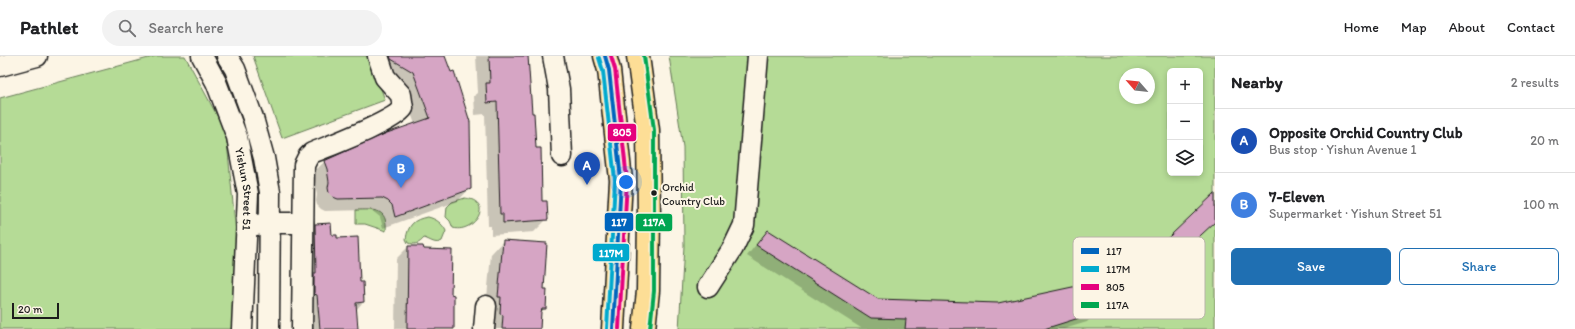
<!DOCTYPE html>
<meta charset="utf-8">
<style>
:root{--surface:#fff;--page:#f2f2f2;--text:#202124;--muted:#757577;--line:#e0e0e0;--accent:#1f6fb2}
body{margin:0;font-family:Itim,sans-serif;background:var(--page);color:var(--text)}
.controls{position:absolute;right:12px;top:12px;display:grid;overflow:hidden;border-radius:6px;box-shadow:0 2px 6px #0003}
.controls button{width:36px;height:36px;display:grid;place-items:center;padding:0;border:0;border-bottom:1px solid var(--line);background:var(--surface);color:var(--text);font:20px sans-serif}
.compass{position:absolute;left:1119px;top:12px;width:36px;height:36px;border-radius:50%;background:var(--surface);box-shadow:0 2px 6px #0003;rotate:298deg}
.scale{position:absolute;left:12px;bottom:10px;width:47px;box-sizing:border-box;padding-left:4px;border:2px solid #1c1c1c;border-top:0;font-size:11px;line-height:14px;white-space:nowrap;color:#1c1c1c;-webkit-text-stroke:3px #fcf5e5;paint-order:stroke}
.you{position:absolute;left:626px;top:126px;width:14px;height:14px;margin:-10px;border:3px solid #fff;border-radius:50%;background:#1a73e8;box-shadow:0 0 0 6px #1a73e833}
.badge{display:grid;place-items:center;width:26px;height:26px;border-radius:50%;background:var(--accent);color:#fff;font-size:13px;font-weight:700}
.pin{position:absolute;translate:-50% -33px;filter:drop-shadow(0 1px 2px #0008)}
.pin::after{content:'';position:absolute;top:21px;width:14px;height:12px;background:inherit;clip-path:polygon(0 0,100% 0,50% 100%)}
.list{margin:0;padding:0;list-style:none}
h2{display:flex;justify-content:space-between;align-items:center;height:52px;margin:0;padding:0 16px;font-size:17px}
h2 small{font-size:13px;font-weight:400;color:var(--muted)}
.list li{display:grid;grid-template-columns:26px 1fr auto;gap:12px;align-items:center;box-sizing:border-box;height:64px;padding:0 16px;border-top:1px solid var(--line)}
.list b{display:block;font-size:15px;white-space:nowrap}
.list p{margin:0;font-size:13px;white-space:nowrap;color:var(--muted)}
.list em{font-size:13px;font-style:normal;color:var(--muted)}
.actions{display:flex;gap:8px;padding:12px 16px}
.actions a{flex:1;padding:9px 0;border:1px solid var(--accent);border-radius:6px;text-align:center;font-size:14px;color:var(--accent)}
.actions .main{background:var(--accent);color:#fff}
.icon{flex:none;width:22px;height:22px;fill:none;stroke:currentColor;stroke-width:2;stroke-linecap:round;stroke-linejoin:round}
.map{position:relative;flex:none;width:1215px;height:273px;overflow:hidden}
header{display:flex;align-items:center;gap:24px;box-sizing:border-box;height:56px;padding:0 20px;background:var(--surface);border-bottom:1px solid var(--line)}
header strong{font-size:19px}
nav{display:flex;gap:22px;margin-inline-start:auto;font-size:14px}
.search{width:280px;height:36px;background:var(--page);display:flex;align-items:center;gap:10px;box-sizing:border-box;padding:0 14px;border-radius:22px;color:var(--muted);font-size:15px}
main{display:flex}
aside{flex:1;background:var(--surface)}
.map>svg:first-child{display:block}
.green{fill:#b5db96;stroke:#687c59;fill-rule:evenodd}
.shadow{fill:#0003}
.building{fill:#d6a5c4;stroke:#1c1c1c}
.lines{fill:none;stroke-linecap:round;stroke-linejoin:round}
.minor-casing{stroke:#1c1c1c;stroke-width:23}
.major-casing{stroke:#1c1c1c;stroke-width:25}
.minor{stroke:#fcf5e5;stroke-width:20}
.major{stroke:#fdde96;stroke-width:22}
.bus-1-casing{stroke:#fcf5e5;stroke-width:7}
.bus-2-casing{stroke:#fcf5e5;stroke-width:7}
.bus-3-casing{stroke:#fcf5e5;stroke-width:7}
.bus-4-casing{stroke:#fcf5e5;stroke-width:7}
.bus-1{stroke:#0065bd;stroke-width:4}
.bus-2{stroke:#00a9ce;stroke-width:4}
.bus-3{stroke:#e5007d;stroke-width:4}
.bus-4{stroke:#00a651;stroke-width:4}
.bus-dot{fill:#1c1c1c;stroke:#fcf5e5;stroke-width:1.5}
.labels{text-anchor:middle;stroke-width:4;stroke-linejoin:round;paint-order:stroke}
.bus-label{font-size:11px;fill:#1c1c1c;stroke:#fcf5e5;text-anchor:start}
.street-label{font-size:12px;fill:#1c1c1c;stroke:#fcf5e5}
.key{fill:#fcf5e5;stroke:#b9b4a9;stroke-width:1}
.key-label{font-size:11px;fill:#1c1c1c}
.line-badge{stroke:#fcf5e5;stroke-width:1.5}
.badge-label{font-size:11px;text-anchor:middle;font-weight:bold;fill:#fff}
</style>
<header>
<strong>Pathlet</strong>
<div class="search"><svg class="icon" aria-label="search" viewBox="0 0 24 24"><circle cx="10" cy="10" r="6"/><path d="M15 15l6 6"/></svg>Search here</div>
<nav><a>Home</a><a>Map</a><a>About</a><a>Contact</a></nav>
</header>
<main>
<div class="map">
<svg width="1215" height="273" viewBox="0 0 1215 273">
<rect width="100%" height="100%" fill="#fcf5e5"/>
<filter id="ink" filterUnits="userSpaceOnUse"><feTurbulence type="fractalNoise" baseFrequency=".025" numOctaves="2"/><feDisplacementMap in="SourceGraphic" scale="8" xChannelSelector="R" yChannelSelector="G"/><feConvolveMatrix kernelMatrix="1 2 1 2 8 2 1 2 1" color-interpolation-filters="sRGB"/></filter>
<g filter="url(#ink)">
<!-- green -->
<g class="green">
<polygon points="156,0 185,0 226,76 236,178 232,273 0,273 0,42"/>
<polygon points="253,0 369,0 385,44 282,82"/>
<path d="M669,0H1215V273H679L684,190L683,91ZM1170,15H1200V117H1170ZM1125,18H1149V42H1125Z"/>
<path d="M465,142C496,146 473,178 453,172L450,165L446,161L447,151L452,146Z"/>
<path d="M356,154C373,154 388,151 386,175L365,168H356Z"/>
<path d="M428,161C436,163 442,167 446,175L442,185C435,189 431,184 424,182C419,188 415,189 408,187L406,183C408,170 413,163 428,161Z"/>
</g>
<!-- shadow -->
<g class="shadow">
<polygon points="378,0 444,0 458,64 469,63 470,132 458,145 383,172 380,161 375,157 369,154 325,155 321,153 317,149 316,145 317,139 315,126 312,118 325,105 415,68 400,28"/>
<polygon points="476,0 528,0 535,94 541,146 547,163 534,176 491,179 491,170 488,170 485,58 475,59 474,40 478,37"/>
<polygon points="1215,139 1215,166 1124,250 1097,253 1097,255 1087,266 1064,273 861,272 747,200 758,186 768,176 878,244 998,248 1126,223"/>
<polygon points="315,169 331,180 359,227 363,246 356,254 357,273 306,273 303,181"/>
<polygon points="503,185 543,234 545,253 540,257 539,273 489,273 486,253 491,198"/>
<polygon points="408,191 450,239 453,273 395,273 396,203"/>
</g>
<!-- building -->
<g class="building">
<polygon points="390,0 445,0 451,16 454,15 470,66 471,133 395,161 392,149 388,145 382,142 338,143 333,141 329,137 328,132 329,126 327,113 324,105 384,78 430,62 413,16 391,3"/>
<polygon points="489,0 528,0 532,57 534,57 536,92 541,92 542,145 547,145 548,164 503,167 503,158 500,158 497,46 487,47 486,27 490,27"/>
<polygon points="1215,137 1215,166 1135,240 1095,245 1098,256 1044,273 905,273 906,263 871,262 756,189 768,174 878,243 998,247 1091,227 1126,222"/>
<polygon points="331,167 332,179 337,179 337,182 358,181 360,226 363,226 364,246 356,247 358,273 320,273 317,239 314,238 314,217 316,217 315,168"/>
<polygon points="503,184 547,187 544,233 547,233 546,253 542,253 541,256 540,273 502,273 503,259 500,258 501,241 498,241"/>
<polygon points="408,190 423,190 424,193 452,194 451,238 454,239 454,273 407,273"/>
</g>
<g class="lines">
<!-- minor casing -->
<g class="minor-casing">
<g id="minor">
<path id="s1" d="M202,0L216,26L237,81L248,138L242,273"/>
<polyline points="227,0 235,13 253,62 264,102 270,136 269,273"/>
<polyline points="553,0 559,33 562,100"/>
<polyline points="0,10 37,0"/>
<polyline points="257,169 269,167 303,167"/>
<polyline points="708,231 733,192 744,169 758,0"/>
<path d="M302,273L304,109L308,101L312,97C331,89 393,66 403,52L401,39L385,21L378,0"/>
<polyline points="484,273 486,250"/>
</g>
</g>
<!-- major casing -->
<g class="major-casing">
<g id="major">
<polyline points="605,0 609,14 621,124 613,273"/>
<polyline points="638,0 648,74 649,161 648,235 644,273"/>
</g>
</g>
<!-- minor -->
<use href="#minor" class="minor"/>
<!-- major -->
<use href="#major" class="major"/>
<!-- bus-1 casing -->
<g class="bus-1-casing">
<polyline id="bus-1" points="605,0 609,14 621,124 613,273"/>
</g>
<!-- bus-2 casing -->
<g class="bus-2-casing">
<polyline id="bus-2" points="599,2 603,15 615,124 607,273"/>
</g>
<!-- bus-3 casing -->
<g class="bus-3-casing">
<polyline id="bus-3" points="611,0 615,13 627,124 619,273"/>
</g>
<!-- bus-4 casing -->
<g class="bus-4-casing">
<polyline id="bus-4" points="644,0 654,74 654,235 650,273"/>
</g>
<!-- bus-1 -->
<use href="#bus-1" class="bus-1"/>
<!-- bus-2 -->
<use href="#bus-2" class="bus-2"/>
<!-- bus-3 -->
<use href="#bus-3" class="bus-3"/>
<!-- bus-4 -->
<use href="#bus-4" class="bus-4"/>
</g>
</g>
<!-- markers -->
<circle class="bus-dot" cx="654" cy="137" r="3.5"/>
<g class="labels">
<!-- bus labels -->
<g class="bus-label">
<text x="662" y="135">Orchid<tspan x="662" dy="14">Country Club</tspan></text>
</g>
<!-- street labels -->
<g class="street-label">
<text dy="4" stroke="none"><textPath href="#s1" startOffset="141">Yishun Street 51</textPath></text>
</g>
</g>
<!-- legend -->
<rect x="1073" y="181" width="132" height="82" rx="6" class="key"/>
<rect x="1081" y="192" width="18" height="6" fill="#0065bd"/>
<rect x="1081" y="210" width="18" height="6" fill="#00a9ce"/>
<rect x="1081" y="228" width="18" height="6" fill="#e5007d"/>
<rect x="1081" y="246" width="18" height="6" fill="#00a651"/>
<g class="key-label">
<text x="1106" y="199">117</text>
<text x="1106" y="217">117M</text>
<text x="1106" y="235">805</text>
<text x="1106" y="253">117A</text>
</g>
<g class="line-badge">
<rect x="607" y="67" width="30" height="19" rx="4" fill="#e5007d"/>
<rect x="604" y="156" width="30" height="20" rx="4" fill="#0065bd"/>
<rect x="635" y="157" width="38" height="19" rx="4" fill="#00a651"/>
<rect x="592" y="187" width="38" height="19" rx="4" fill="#00a9ce"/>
</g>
<g class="badge-label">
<text x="622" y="80">805</text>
<text x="619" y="170">117</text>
<text x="654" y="170">117A</text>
<text x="611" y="201">117M</text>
</g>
</svg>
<div class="controls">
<button>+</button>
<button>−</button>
<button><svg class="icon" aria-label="layers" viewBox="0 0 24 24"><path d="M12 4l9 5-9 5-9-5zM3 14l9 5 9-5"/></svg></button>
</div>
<svg class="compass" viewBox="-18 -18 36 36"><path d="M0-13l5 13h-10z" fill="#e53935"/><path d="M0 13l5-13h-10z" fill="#757577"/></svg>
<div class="scale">20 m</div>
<div class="you"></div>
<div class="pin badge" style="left:587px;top:129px;background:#1a4fb4">A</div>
<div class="pin badge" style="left:401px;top:132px;background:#3f7fe0">B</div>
</div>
<aside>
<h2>Nearby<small>2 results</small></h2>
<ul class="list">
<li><span class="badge" style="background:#1a4fb4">A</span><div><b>Opposite Orchid Country Club</b><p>Bus stop · Yishun Avenue 1</p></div><em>20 m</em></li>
<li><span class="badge" style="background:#3f7fe0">B</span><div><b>7-Eleven</b><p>Supermarket · Yishun Street 51</p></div><em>100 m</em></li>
</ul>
<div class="actions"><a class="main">Save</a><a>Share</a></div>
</aside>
</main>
